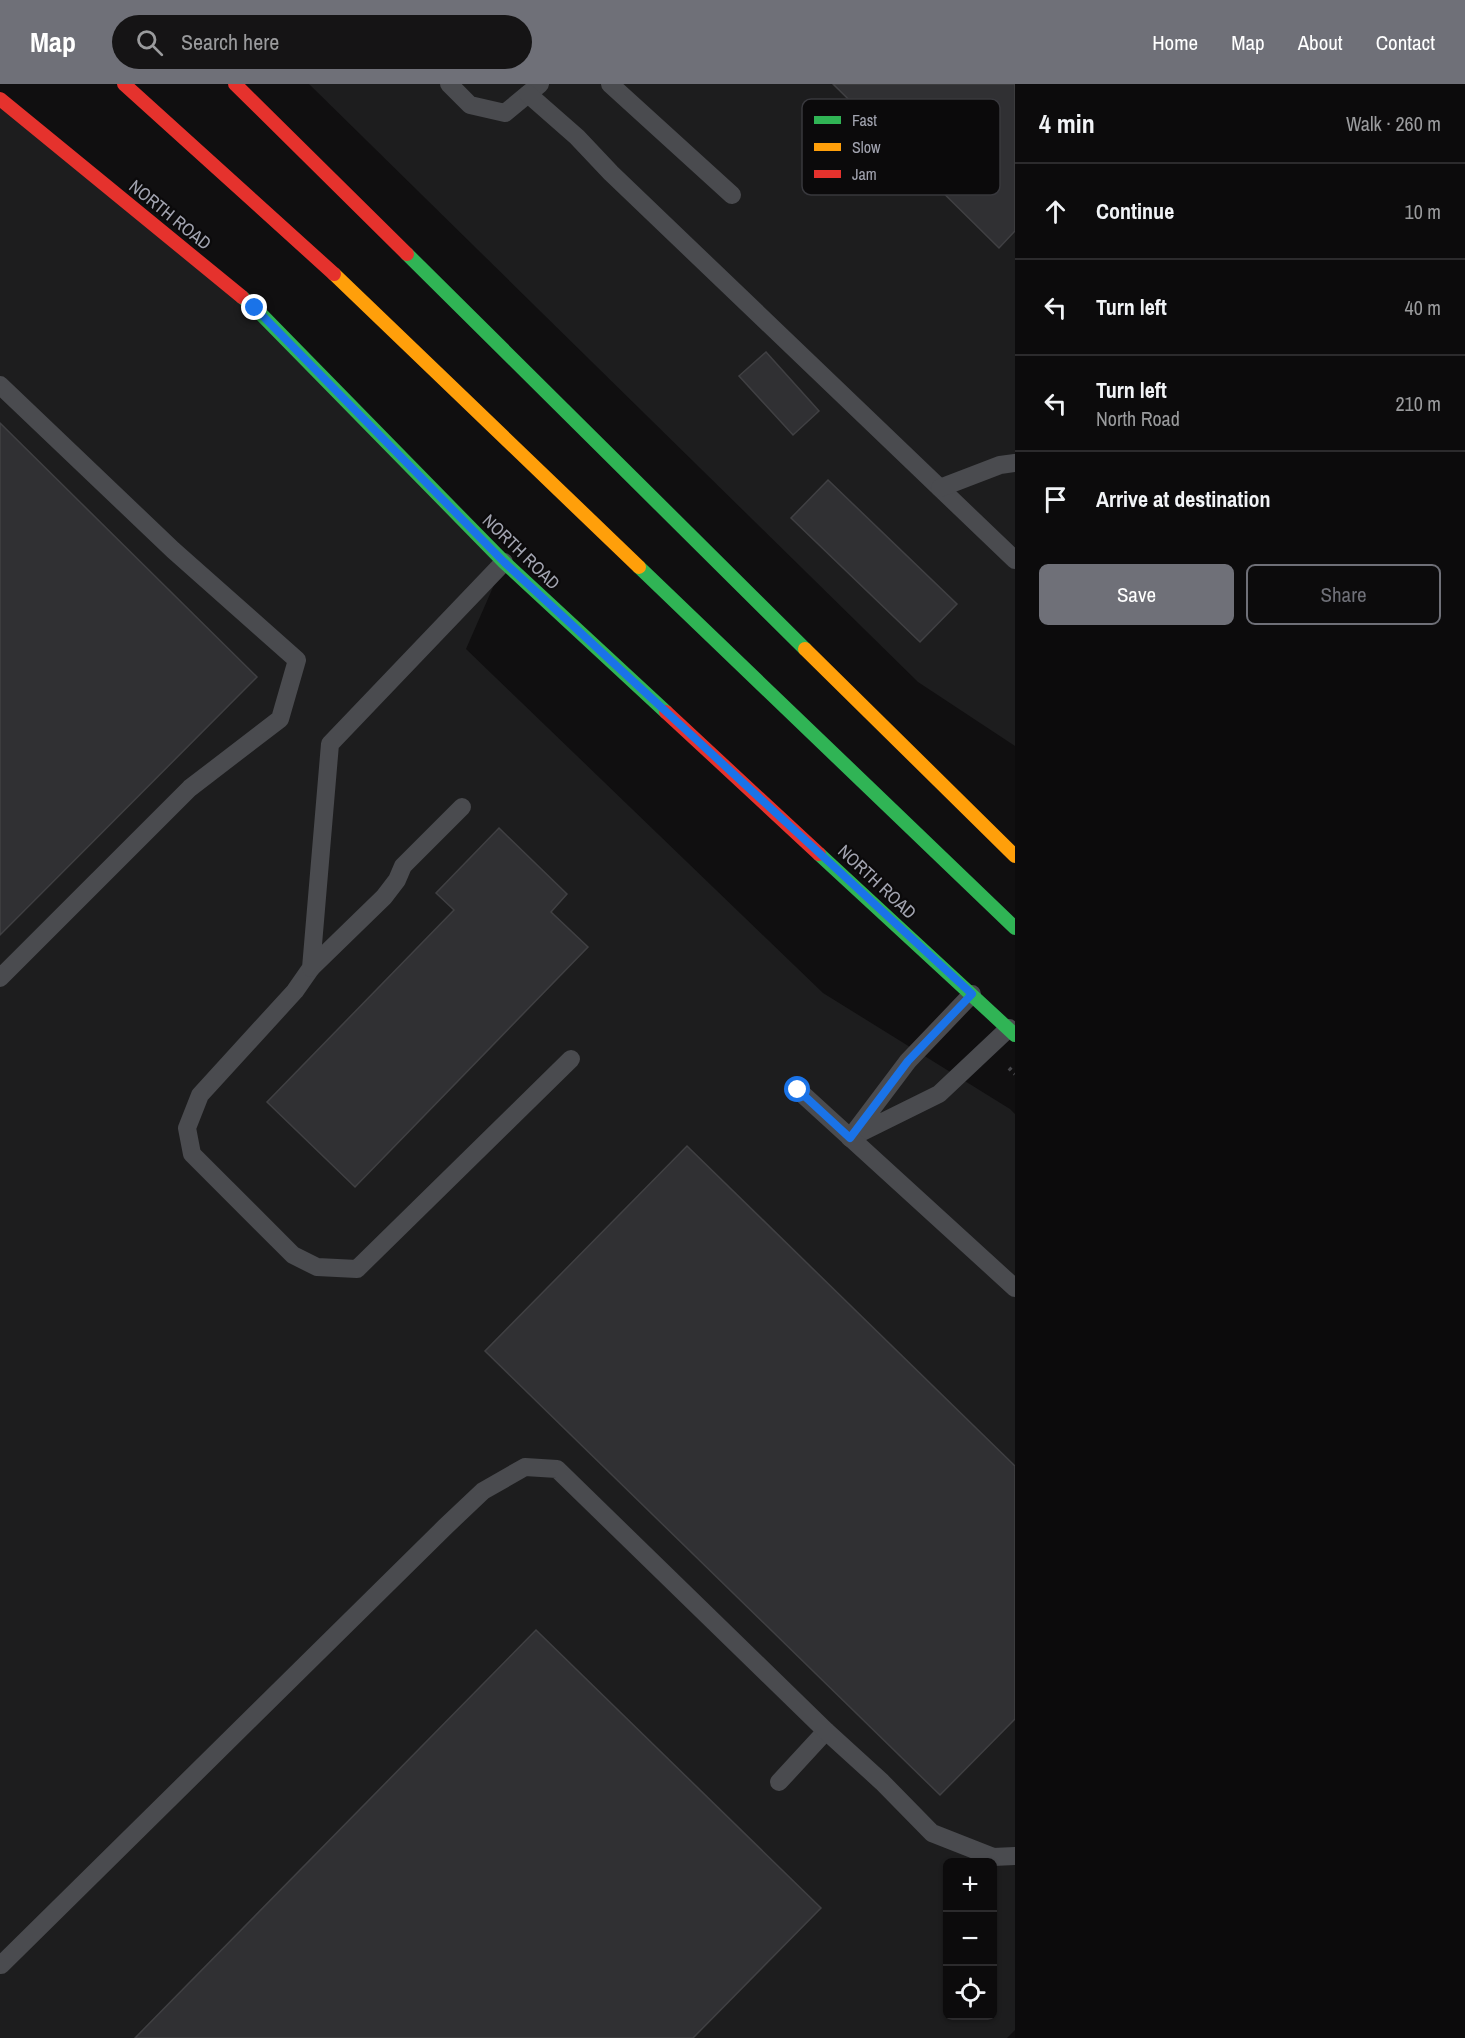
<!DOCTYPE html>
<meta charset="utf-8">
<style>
:root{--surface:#0c0b0c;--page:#151415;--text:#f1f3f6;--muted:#9a9b9d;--line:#2c2b2d;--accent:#6f7078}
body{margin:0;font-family:"Archivo Narrow",sans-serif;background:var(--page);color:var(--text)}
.controls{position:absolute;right:18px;bottom:18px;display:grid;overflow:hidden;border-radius:9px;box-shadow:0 2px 4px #0004}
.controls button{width:54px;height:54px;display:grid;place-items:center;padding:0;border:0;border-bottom:2px solid var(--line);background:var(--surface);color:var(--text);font:30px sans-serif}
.stop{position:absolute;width:18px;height:18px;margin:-14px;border:4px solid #1a73e8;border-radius:50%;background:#fff}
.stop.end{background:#1a73e8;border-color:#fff;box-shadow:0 2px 6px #0008}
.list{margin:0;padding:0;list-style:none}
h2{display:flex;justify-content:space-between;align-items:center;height:78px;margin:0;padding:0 24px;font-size:26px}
h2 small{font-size:20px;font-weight:400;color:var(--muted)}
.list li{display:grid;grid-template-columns:39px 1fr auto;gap:18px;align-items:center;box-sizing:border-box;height:96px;padding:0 24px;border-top:2px solid var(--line)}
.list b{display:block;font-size:22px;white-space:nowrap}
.list p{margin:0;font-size:20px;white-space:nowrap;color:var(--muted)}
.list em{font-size:20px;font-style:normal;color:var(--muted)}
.actions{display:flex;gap:12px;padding:18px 24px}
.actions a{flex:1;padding:14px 0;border:2px solid var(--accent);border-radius:9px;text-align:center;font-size:21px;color:var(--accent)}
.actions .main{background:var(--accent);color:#fff}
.icon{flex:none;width:33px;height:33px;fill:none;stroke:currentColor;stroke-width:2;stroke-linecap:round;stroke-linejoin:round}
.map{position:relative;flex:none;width:1015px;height:1954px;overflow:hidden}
header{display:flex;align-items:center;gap:36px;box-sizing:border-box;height:84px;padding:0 30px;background:var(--accent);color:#fff}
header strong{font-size:28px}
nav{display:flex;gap:33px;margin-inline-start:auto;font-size:21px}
.search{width:420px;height:54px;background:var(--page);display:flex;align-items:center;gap:15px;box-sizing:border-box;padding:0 21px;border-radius:33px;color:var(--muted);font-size:22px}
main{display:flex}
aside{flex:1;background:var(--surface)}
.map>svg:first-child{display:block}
.built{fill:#1d1d1e;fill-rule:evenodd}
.building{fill:#303033;stroke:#404043;stroke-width:1.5}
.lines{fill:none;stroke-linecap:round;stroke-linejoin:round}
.path{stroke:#46464a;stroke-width:4;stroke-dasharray:3 4.5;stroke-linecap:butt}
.lane{stroke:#4a4b4f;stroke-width:18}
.fast{stroke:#30b455;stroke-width:14}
.slow{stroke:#ff9f0a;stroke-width:14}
.jam{stroke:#e5322d;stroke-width:14}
.route{stroke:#1a73e8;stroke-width:8}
.labels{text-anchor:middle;stroke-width:4.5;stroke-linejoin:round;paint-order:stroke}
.street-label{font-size:18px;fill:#a2a4b0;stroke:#0b0a0b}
.key{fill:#0b0a0b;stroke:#38383d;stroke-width:1.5}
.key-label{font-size:16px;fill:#a2a4b0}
</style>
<header>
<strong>Map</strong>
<div class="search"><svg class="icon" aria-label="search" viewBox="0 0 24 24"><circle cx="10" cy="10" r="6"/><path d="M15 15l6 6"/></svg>Search here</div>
<nav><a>Home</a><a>Map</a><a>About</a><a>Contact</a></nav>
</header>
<main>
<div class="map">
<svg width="1015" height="1954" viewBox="0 0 1015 1954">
<rect width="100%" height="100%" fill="#100f10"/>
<!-- built -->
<g class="built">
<polygon points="309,0 1015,0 1015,662 918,598"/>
<path d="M0,15L255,224L504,478L466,565L823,909L1010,1025L1015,1030V1946L1007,1954H0ZM948,1778H992V1932H948Z"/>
</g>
<!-- building -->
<g class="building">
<polygon points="833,0 1015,0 1015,147 999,164"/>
<polygon points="766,268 819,327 793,351 739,292"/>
<polygon points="0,339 257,593 0,851"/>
<polygon points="828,396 957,520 920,558 791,434"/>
<polygon points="499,744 567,810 551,828 588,863 355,1103 267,1018 454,826 436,809"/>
<polygon points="687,1062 1015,1382 1015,1635 940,1711 485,1267"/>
<polygon points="536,1546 821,1824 693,1954 135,1954"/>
</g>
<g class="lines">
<!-- path -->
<polyline class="path" points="1009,984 1015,990"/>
<!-- lane -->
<g class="lane">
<polyline points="449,0 470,21 505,29 540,0"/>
<polyline points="610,0 732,111"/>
<polyline points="528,10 577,53 611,89 1015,476"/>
<polyline points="0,301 173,466 297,576 280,635 190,704 0,894"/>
<polyline points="940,404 1000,381 1015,379"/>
<polyline points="504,478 330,660 311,884 295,907 200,1011 187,1044 192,1070 293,1171 317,1183 357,1185 571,975"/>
<polyline points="311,884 384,813 397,796 403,782 462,723"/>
<polyline points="972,910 908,977 850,1054 939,1010 1009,944"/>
<polyline points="798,1006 1015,1204"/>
<polyline points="779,1698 826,1647"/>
<polyline points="1,1881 445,1443 483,1407 525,1383 557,1385 826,1647 882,1698 932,1749 993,1773 1015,1772"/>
</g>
<!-- fast -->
<g class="fast">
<polyline points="407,170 805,565"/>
<polyline points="242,213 255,224 504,478 666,628"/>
<polyline points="639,483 1015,844"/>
<polyline points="819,770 1015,951"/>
</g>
<!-- slow -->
<g class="slow">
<polyline points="334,190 639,483"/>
<polyline points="805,565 1015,772"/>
</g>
<!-- jam -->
<g class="jam">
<polyline points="124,0 334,190"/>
<polyline points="235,0 407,170"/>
<polyline points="0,15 242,213"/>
<polyline points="666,628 819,770"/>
</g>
</g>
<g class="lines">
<!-- route -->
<polyline class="route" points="255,224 504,478 972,910 908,977 850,1054 798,1006"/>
</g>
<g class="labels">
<!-- street labels -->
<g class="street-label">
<text transform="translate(170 131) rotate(39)" y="6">NORTH ROAD</text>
<text transform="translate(521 468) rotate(44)" y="6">NORTH ROAD</text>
<text transform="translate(877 798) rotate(43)" y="6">NORTH ROAD</text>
</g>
</g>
<!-- legend -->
<rect x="802" y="15" width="198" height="96" rx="9" class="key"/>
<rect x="814" y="32" width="27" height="8" fill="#30b455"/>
<rect x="814" y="59" width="27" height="8" fill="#ff9f0a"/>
<rect x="814" y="86" width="27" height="8" fill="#e5322d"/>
<g class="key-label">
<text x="852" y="42">Fast</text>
<text x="852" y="69">Slow</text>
<text x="852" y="96">Jam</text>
</g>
</svg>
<div class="controls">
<button>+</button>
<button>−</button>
<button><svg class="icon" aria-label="locate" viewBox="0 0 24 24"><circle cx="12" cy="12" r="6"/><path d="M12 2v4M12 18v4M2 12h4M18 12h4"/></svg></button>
</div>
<div class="stop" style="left:798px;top:1006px"></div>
<div class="stop end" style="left:255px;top:224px"></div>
</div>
<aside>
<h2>4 min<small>Walk · 260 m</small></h2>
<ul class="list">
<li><svg class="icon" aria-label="ahead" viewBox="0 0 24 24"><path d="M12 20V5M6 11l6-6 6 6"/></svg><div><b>Continue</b></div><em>10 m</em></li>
<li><svg class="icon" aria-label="left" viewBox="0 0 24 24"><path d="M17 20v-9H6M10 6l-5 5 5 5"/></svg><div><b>Turn left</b></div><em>40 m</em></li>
<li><svg class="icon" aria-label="left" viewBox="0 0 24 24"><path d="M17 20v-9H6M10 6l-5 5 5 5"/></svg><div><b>Turn left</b><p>North Road</p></div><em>210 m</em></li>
<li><svg class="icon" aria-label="arrive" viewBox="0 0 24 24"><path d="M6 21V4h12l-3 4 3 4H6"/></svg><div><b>Arrive at destination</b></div></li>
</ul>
<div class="actions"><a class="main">Save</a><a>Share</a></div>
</aside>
</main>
